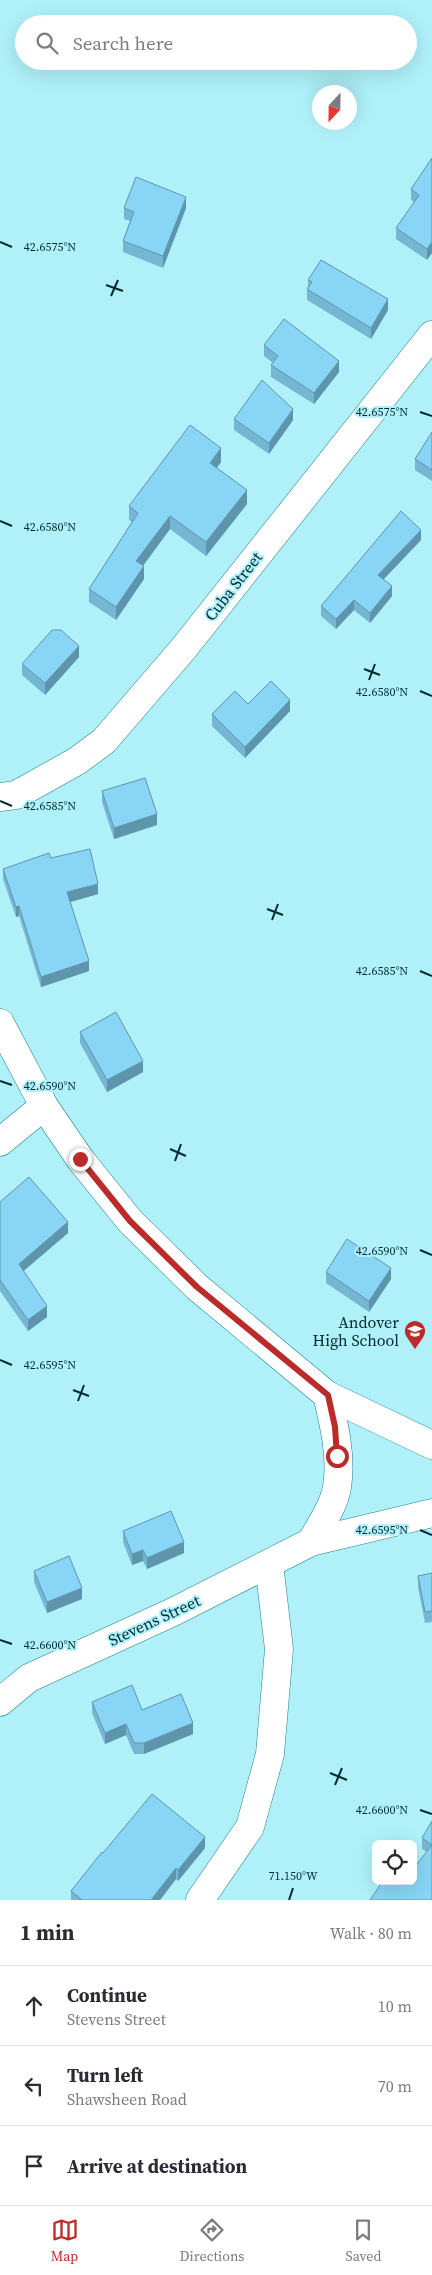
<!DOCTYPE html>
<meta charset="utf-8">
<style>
:root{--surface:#fff;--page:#f7f7f7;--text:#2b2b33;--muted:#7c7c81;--line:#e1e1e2;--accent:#ba2b2a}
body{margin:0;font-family:"Source Serif 4",serif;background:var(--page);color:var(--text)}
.controls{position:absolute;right:15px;bottom:15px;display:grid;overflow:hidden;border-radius:8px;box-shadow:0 5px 20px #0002}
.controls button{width:45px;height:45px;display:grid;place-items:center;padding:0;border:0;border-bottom:1px solid var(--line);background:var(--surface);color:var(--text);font:25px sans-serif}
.compass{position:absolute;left:312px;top:85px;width:45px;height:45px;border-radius:50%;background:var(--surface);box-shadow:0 5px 20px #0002;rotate:202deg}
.stop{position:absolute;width:15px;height:15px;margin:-11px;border:4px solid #ba2b2a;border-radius:50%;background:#fff}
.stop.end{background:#ba2b2a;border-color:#fff;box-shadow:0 1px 5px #0008}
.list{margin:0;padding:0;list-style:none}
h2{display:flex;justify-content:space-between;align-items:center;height:65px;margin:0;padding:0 20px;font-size:21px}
h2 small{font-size:16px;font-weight:400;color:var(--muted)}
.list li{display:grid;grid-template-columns:32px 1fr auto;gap:15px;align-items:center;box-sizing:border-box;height:80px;padding:0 20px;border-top:1px solid var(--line)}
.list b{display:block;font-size:19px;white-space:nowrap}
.list p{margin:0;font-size:16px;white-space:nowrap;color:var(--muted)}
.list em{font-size:16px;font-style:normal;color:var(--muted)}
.icon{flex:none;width:28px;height:28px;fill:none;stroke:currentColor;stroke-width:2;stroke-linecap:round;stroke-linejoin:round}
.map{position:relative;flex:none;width:432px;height:1900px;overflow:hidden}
.search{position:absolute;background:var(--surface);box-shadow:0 5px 20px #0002;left:15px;right:15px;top:15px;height:55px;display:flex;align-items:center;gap:12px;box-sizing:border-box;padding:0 18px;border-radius:28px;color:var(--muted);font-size:19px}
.sheet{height:305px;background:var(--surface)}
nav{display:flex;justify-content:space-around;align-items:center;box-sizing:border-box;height:70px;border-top:1px solid var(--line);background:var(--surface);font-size:14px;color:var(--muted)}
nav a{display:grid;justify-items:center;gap:2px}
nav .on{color:var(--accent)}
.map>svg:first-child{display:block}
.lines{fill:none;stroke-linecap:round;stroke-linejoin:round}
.minor-casing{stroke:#1d818d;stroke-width:29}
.secondary-casing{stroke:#1d818d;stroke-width:29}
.minor{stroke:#fff;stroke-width:28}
.secondary{stroke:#fff;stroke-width:28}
.wall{fill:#75b7d3}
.shaded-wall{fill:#5f95ac}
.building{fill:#88d5f5;stroke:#5f95ac}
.route{stroke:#ba2b2a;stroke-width:6}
.ticks{fill:none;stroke:#012b2f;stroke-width:2}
.labels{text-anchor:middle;stroke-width:4;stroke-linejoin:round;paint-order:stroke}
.street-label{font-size:16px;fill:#012b2f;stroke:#aff0f9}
.poi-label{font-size:16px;fill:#012b2f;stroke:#aff0f9;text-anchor:end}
.ticks-label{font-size:12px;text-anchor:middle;fill:#012b2f;stroke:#aff0f9;stroke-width:4;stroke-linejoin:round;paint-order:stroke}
</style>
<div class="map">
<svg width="432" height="1900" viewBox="0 0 432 1900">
<rect width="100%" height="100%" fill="#aff0f9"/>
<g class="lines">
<!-- minor casing -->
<g class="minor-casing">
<g id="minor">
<polyline points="0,797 16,795 77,761 104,741 184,648 432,335"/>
<polyline points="0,1142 44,1106"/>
<polyline points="200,1900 250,1827 270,1754 279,1649 269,1564"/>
</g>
</g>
<!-- secondary casing -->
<g class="secondary-casing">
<g id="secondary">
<polyline points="0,1023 44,1106 80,1159 130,1221 197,1287 327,1395 432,1445"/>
<path d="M311,1542C320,1526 334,1506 337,1487C342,1457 334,1424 327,1395"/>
<polyline points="0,1702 29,1678 173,1612 311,1542 432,1513"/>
</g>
</g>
<!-- minor -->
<use href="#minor" class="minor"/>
<!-- secondary -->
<use href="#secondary" class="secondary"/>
</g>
<!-- wall -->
<g class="wall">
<polygon points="432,158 427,260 396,239 396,228 414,202 411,200 411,189"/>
<polygon points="124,208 186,208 163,268 123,252 123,241 130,221 124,219"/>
<polygon points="308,280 388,310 371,339 307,300 307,289 308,287"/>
<polygon points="264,345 339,372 314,404 271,377 271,365 273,363 264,356"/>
<polygon points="234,419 293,420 269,454 234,430"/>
<polygon points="432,432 432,481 415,470 415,459"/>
<polygon points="221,462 217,468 247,504 206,556 170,529 143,566 144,579 116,620 89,602 89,589 132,522 129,520 129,506"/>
<polygon points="421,540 384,579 392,596 370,623 354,610 336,629 321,616 321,606"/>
<polygon points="79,657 45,695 22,675 22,664"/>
<polygon points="248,704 290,711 245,758 212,726 212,714"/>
<polygon points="102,791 157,825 114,839 102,802"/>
<polygon points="51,858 98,894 70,902 89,971 41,987 19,916 16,917 3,879 3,869"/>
<polygon points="80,1032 143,1072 107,1092 80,1043"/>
<polygon points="0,1202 68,1233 23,1271 47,1317 28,1331 0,1291"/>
<polygon points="326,1272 391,1279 369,1312 326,1283"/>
<polygon points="123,1531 184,1553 147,1569 143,1561 132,1565 123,1542"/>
<polygon points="34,1571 82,1599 47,1613 34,1582"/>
<polygon points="432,1573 432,1622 425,1623 418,1587 418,1576"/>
<polygon points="92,1702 142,1710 193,1734 144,1754 134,1754 126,1735 105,1744 92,1713"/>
<polygon points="432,1821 432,1900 401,1884 427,1852 422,1849 422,1838"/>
<polygon points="205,1848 178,1881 176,1879 160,1900 71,1900 71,1891 103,1853"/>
</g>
<!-- shaded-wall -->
<g class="shaded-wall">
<polygon points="186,197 186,208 163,268 163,256"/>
<polygon points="432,242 432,253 427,260 427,249"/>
<polygon points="388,299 388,310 371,339 371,328"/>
<polygon points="339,361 339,372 314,404 314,393"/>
<polygon points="293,409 293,420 269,454 269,443"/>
<polygon points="221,448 221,462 210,477 210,463"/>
<polygon points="247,490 247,504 206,556 206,542"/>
<polygon points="170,516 170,529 136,575 136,561"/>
<polygon points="421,530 421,540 378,585 378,575"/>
<polygon points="144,566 144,579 116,620 116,607"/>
<polygon points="392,586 392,596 370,623 370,613"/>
<polygon points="354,600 354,610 336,629 336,619"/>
<polygon points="79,646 79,657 45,695 45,683"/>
<polygon points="290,700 290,711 245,758 245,747"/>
<polygon points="157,814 157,825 114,839 114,828"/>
<polygon points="98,884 98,894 67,903 67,892"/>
<polygon points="19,906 19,916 16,917 16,907"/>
<polygon points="89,961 89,971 41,987 41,977"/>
<polygon points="143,1061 143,1072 107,1092 107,1080"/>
<polygon points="68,1222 68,1233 19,1275 19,1264"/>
<polygon points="391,1268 391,1279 369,1312 369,1301"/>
<polygon points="47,1306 47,1317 28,1331 28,1320"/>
<polygon points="184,1542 184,1553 147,1569 147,1558"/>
<polygon points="143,1550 143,1561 132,1565 132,1554"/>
<polygon points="82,1588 82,1599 47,1613 47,1602"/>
<polygon points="193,1723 193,1734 144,1754 144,1743"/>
<polygon points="126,1724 126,1735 105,1744 105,1733"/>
<polygon points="205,1837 205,1848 178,1881 178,1870"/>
<polygon points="176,1868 176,1879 160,1900 151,1900"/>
</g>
<!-- building -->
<g class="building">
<polygon points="432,158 432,242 427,249 396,228 419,195 411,189"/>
<polygon points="136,177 186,197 163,256 123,241 134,212 124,208"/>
<polygon points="321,260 388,299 371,328 307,289 312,282 308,280"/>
<polygon points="284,319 339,361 314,393 271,365 278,356 264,345"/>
<polygon points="262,380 293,409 269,443 234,419"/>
<polygon points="190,425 221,448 210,463 247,490 206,542 170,516 136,561 144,566 116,607 89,589 138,513 129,506"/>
<polygon points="432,432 432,470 415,459"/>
<polygon points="401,511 421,530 378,575 392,586 370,613 354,600 336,619 321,606"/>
<polygon points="52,630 61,630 79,646 45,683 22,664"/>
<polygon points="271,681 290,700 245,747 212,714 235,691 248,704"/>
<polygon points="145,778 157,814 114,828 102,791"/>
<polygon points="90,849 98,884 67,892 89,961 41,977 19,906 16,907 3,869 49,853 51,858"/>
<polygon points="116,1012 143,1061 107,1080 80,1032"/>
<polygon points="29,1177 68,1222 19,1264 47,1306 28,1320 0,1280 0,1202"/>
<polygon points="347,1239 391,1268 369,1301 326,1272"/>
<polygon points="171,1511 184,1542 147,1558 143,1550 132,1554 123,1531"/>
<polygon points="69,1556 82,1588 47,1602 34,1571"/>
<polygon points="432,1573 432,1611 425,1612 418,1576"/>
<polygon points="132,1685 142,1710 181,1694 193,1723 144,1743 134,1743 126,1724 105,1733 92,1702"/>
<polygon points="152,1794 205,1837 178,1870 176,1868 151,1900 82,1900 71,1891 102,1852 103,1853"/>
<polygon points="432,1821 432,1845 422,1838"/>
<polygon points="432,1845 432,1900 370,1900 383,1881 398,1881 401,1884 403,1881 413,1881 413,1869"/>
</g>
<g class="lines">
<!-- route -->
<polyline class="route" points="80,1159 130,1221 197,1287 328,1395 335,1427 337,1456"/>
</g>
<!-- ticks -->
<path class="ticks" d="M0,242L12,247M106,285L123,291M111,296L118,280M420,412L432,416M0,521L12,526M364,669L380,675M369,680L375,664M420,691L432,696M0,801L12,806M267,909L283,915M272,920L278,904M420,971L432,976M0,1081L12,1085M170,1149L186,1156M175,1161L181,1144M420,1250L432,1255M0,1360L12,1365M73,1390L89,1396M78,1401L84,1385M420,1530L432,1535M0,1640L12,1644M330,1773L347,1780M335,1785L342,1768M420,1810L432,1814M289,1900L293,1888"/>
<!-- icons -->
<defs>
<g id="school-pin" transform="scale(1.125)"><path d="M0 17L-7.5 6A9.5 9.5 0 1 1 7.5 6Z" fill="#ba2b2a" stroke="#aff0f9"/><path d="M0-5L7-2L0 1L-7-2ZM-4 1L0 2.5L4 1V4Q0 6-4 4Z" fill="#fff"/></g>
</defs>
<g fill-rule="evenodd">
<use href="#school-pin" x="415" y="1331"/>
</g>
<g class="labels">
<!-- street labels -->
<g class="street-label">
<text transform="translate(233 586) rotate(-52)" y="6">Cuba Street</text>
<text transform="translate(154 1620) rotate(-25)" y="6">Stevens Street</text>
</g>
<!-- poi labels -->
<g class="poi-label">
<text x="399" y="1328">Andover<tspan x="399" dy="18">High School</tspan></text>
</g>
</g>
<g class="ticks-label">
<text x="50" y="251">42.6575°N</text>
<text x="382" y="416">42.6575°N</text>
<text x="50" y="531">42.6580°N</text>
<text x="382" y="696">42.6580°N</text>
<text x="50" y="810">42.6585°N</text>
<text x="382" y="975">42.6585°N</text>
<text x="50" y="1090">42.6590°N</text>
<text x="382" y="1255">42.6590°N</text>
<text x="50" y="1369">42.6595°N</text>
<text x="382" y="1534">42.6595°N</text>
<text x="50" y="1649">42.6600°N</text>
<text x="382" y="1814">42.6600°N</text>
<text x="293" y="1880">71.150°W</text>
</g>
</svg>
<div class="controls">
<button><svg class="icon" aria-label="locate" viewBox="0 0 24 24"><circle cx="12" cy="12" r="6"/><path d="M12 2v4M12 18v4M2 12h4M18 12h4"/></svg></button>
</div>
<svg class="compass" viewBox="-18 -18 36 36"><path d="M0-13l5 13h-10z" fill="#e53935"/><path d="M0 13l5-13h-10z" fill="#7c7c81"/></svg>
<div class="stop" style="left:337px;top:1456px"></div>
<div class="stop end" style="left:80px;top:1159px"></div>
<div class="search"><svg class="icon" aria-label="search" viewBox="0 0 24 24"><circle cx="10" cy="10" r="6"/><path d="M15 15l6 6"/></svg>Search here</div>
</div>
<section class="sheet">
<h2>1 min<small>Walk · 80 m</small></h2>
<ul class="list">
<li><svg class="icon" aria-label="ahead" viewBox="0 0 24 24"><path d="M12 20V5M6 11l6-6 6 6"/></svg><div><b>Continue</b><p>Stevens Street</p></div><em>10 m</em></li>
<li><svg class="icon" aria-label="left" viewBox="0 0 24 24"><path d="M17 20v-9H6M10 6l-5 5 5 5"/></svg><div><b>Turn left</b><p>Shawsheen Road</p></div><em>70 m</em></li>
<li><svg class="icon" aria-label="arrive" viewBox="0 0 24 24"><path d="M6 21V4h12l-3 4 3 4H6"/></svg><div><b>Arrive at destination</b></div></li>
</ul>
</section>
<nav>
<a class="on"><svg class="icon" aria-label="map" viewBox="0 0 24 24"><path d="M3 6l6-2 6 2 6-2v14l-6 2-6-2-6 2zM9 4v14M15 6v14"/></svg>Map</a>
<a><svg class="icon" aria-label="directions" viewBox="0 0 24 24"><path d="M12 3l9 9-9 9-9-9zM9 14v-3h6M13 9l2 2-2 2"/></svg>Directions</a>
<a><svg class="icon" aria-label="saved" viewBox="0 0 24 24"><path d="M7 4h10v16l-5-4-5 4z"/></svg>Saved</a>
</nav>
